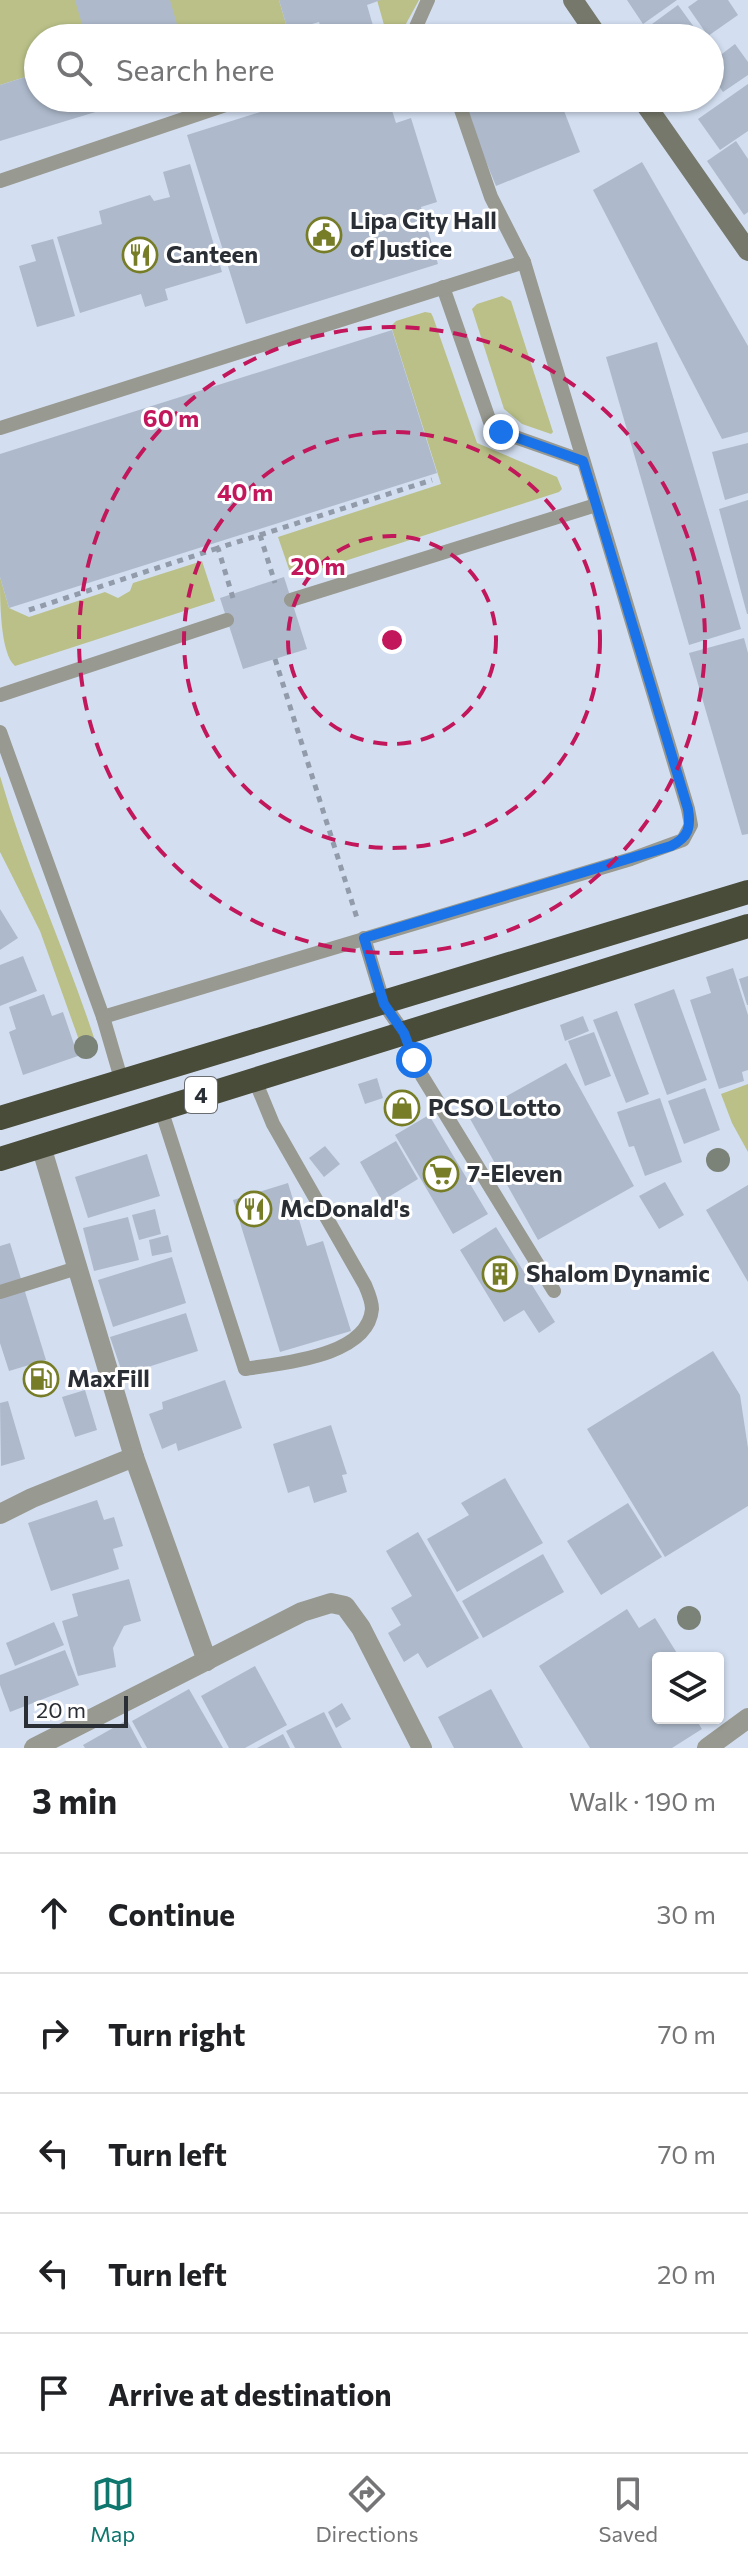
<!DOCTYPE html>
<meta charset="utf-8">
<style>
:root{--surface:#fff;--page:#f2f2f2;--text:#202124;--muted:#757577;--line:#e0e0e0;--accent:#0f766e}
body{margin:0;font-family:Commissioner,sans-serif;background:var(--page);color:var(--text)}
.controls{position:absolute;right:24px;bottom:24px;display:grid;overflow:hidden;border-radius:8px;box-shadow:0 2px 6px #0004}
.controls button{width:72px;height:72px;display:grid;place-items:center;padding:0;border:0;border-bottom:2px solid var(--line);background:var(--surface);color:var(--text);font:40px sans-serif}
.scale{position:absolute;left:24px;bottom:20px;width:104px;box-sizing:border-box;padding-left:8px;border:4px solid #2a2e35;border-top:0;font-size:22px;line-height:28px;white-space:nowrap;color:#2a2e35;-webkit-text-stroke:6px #fff;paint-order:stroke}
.stop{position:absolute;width:24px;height:24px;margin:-18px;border:6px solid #1a73e8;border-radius:50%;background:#fff}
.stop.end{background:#1a73e8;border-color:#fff;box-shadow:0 2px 8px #0008}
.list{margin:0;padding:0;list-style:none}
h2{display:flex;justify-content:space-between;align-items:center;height:104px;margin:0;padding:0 32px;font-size:34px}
h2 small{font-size:26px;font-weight:400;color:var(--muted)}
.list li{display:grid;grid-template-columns:52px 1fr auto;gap:24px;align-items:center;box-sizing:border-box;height:120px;padding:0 32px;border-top:2px solid var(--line)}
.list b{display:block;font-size:30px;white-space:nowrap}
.list em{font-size:26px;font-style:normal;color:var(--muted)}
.icon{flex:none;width:44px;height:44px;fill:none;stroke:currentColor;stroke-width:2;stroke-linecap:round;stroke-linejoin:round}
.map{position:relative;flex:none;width:748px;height:1748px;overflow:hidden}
.search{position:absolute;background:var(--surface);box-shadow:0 2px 6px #0004;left:24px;right:24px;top:24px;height:88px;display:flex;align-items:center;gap:20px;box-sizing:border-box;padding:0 28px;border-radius:44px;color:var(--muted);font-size:30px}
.sheet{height:704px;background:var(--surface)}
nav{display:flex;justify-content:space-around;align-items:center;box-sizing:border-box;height:112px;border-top:2px solid var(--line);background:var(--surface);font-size:22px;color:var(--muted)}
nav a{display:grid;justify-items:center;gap:4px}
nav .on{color:var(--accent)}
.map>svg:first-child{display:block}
.green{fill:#bac087}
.building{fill:#aebacc}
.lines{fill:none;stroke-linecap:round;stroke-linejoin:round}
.path{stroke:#929ba9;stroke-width:5;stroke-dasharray:6 6;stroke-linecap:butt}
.lane{stroke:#989990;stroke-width:14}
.street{stroke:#989990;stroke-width:20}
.secondary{stroke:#76786b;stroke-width:20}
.highway{stroke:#4a4c3a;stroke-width:24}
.tree{fill:#7b8278}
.route{stroke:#1a73e8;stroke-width:10}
.ring{fill:none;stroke:#c2185b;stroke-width:4;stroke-dasharray:14 10}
.labels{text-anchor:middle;stroke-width:6;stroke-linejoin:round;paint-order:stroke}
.shield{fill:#fff;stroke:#6a6d72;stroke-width:2}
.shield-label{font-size:22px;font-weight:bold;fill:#2a2e35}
.poi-label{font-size:24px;font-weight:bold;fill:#2a2e35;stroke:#fff;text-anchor:start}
.centre{fill:#c2185b;stroke:#fff;stroke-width:4}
.ring-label{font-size:24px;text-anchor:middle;font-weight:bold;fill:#c2185b;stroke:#fff;stroke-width:6;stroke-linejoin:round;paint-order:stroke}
</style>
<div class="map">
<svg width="748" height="1748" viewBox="0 0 748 1748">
<rect width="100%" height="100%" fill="#d3dff1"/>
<!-- green -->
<g class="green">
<polygon points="0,0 279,0 290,38 38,38 38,73 0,85"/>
<polygon points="377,0 419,0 401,33 386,32"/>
<polygon points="502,296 511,301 553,432 551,434 522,424 504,409 472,309 477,304"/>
<polygon points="425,312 431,313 433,317 477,443 557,477 562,489 559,492 292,578 278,537 441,484 391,326 396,321"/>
<path d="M202,561L215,601L15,666C0,653 0,600 0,577L9,608L29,617L105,592L118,598L130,591L133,583Z"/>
<path d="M0,776C27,870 69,958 98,1050L84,1054L40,931L0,852Z"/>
<polygon points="748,1084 748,1152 732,1123 721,1094"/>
</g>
<!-- building -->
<g class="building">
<polygon points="75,0 170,0 181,38 86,38"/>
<polygon points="279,0 381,0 367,5 376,36 324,38 319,22 288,31"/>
<polygon points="627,0 677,0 643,24"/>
<polygon points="698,0 728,0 738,15 708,36 688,7"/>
<polygon points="678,5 702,38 633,38"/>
<polygon points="735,44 748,62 748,75 723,92 710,73 710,63"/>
<polygon points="38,73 38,98 99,98 102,110 0,141 0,85"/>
<polygon points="748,84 748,131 720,150 698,119"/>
<polygon points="103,98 134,98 134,99 106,107"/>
<polygon points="305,98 388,98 396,123 411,118 437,202 421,207 438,264 246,324 187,135"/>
<polygon points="460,98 559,98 580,152 496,186"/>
<polygon points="736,141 748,159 748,212 744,215 707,161"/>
<polygon points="642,162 748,346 748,432 722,439 593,190"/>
<polygon points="190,164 222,272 165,289 168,300 145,307 141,294 80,313 57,237 102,224 99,211 150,195 154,201 170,197 163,172"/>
<polygon points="53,239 75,316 37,327 19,266 36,261 31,245"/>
<polygon points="392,330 437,473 9,608 0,577 0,454"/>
<polygon points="657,342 741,629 689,645 606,357"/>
<polygon points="748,443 748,493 725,500 712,452"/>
<polygon points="748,500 748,614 747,614 719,509"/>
<polygon points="284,577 307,649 243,669 220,598"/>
<polygon points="744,638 748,653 748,834 742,835 689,653"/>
<polygon points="0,909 18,938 0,950"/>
<polygon points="23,956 37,991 0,1006 0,965"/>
<polygon points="733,968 748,1015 748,1070 742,1072 744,1081 719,1089 690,1000 711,993 706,977"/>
<polygon points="748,976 748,1005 747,1005 739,979"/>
<polygon points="674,989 707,1080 667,1095 634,1004"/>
<polygon points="44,994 52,1016 63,1012 78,1056 23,1075 9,1032 16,1029 9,1007"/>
<polygon points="617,1011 649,1094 626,1103 593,1020"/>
<polygon points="583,1016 589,1031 565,1041 560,1025"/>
<polygon points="594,1032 611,1076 585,1086 568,1041"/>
<polygon points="566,1063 634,1186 538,1240 469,1117"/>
<polygon points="377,1078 383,1098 365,1104 358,1084"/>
<polygon points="705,1088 720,1130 684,1144 668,1101"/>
<polygon points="660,1098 682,1162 645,1176 634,1146 629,1147 617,1112"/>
<polygon points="429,1115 488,1214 453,1234 395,1135"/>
<polygon points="396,1141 418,1179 382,1201 360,1162"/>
<polygon points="325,1146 340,1164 324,1177 309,1158"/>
<polygon points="147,1154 160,1196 88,1218 75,1177"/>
<polygon points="665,1182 684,1215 659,1229 639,1196"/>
<polygon points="288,1183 307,1246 323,1241 351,1331 280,1352 233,1200"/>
<polygon points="748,1185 748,1282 706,1210"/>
<polygon points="155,1209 161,1234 139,1240 132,1215"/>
<polygon points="128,1217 139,1260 94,1271 83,1228"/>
<polygon points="496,1227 555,1322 539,1333 524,1310 504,1322 460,1250"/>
<polygon points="168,1235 172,1252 152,1256 149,1240"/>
<polygon points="10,1243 46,1360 9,1371 0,1343 0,1246"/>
<polygon points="172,1257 186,1303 113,1327 98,1280"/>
<polygon points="186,1313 198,1351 123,1375 110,1337"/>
<polygon points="713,1351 740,1395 748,1448 748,1506 665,1557 587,1429"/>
<polygon points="225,1380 242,1428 178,1451 176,1443 162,1449 149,1414 163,1409 162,1402"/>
<polygon points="85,1390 97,1430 75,1437 62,1397"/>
<polygon points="8,1401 25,1459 1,1466 0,1403"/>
<polygon points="331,1425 347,1474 342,1475 347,1492 314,1503 309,1486 288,1493 273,1444"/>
<polygon points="505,1478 543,1543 457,1592 427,1539 469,1515 461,1503"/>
<polygon points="97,1500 104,1520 114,1517 123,1546 113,1549 119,1569 51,1591 28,1523"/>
<polygon points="628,1503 662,1557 601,1595 567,1541"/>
<polygon points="418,1532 479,1638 427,1668 418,1653 404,1662 388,1633 401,1625 391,1608 412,1596 386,1551"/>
<polygon points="543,1554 564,1592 483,1638 462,1601"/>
<polygon points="129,1579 141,1621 124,1626 113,1648 116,1667 78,1676 62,1621 78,1616 72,1594"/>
<polygon points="627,1609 639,1628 655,1618 680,1658 658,1658 658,1718 695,1718 702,1729 672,1748 590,1748 539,1666"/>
<polygon points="54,1622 64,1645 15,1666 6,1643"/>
<polygon points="65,1650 79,1685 10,1712 0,1685 0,1675"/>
<polygon points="255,1666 287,1725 245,1748 229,1748 201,1696"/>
<polygon points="189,1689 223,1748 147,1748 132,1721"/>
<polygon points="491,1689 523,1748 454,1748 438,1717"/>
<polygon points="342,1703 351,1719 336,1728 328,1712"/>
<polygon points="324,1712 342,1748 295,1748 286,1731"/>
<polygon points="127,1720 142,1748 85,1748 83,1745"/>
<polygon points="283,1734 290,1748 257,1748"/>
</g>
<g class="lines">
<!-- path -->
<g class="path">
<polyline points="260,535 432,480"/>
<polyline points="233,598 218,548 260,535 275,583"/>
<polyline points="29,610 218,548"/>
<polyline points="275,659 357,918"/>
</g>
<!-- lane -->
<g class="lane">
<polyline points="411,38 428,0"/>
<polyline points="0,181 246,98"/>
<polyline points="443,287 490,422 501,432 583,461"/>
<polyline points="0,428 524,262"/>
<polyline points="291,600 596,505"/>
<polyline points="0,695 227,620"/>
<polyline points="0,732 103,1017 122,1082"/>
<polyline points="364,938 384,1004 404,1033 422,1076 554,1291"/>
<polyline points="103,1017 631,859 683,840 691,825 688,809 524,262 491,197 457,98"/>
<path d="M161,1109L245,1369C281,1363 368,1357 372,1309C372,1301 368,1292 365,1285L273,1124L254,1078"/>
<polyline points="0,1292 77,1268"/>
</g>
<!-- street -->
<g class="street">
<polyline points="41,1146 134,1457 207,1661"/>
<polyline points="0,1514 32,1498 134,1457"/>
<polyline points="34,1748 302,1612 331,1603 345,1606 361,1628 422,1748"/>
<polyline points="707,1748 748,1718"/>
</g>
<!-- secondary -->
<g class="secondary">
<polyline points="573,0 599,38"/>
<polyline points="641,98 748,251"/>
</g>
<!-- highway -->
<g class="highway">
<polyline points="0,1118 748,892"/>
<polyline points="0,1159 748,926"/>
</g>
</g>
<!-- trees -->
<g class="tree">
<circle cx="86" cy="1047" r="12"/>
<circle cx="718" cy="1160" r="12"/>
<circle cx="689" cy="1618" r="12"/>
</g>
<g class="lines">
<!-- route -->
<path class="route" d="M414,1060L404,1033L384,1004L364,938L671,846C689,837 691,827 688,809L583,461L501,432"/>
</g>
<!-- distance rings -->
<g class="ring">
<circle cx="392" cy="640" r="104"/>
<circle cx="392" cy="640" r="208"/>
<circle cx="392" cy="640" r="313"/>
</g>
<!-- icons -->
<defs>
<g id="civic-ring" transform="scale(1.8)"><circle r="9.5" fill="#fff" stroke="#777d27" stroke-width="1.5"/><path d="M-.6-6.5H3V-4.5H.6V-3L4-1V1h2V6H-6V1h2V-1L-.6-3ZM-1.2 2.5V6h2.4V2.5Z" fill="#777d27"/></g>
<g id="restaurant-ring" transform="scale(1.8)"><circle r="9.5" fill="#fff" stroke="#777d27" stroke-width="1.5"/><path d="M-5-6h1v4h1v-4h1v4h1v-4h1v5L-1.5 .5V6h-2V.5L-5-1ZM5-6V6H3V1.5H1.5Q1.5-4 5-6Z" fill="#777d27"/></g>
<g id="shop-ring" transform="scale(1.8)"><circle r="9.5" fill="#fff" stroke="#777d27" stroke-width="1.5"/><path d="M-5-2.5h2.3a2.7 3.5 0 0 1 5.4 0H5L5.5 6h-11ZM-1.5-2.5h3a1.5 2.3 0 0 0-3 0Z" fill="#777d27"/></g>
<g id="supermarket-ring" transform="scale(1.8)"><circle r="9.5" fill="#fff" stroke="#777d27" stroke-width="1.5"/><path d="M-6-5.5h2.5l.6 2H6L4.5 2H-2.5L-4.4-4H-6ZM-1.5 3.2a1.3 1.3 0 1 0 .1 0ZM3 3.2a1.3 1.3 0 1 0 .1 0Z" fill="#777d27"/></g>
<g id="building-ring" transform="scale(1.8)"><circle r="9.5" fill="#fff" stroke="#777d27" stroke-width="1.5"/><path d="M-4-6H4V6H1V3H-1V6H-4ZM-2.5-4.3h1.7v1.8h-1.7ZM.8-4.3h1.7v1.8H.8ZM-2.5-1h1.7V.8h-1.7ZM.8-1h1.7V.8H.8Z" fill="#777d27"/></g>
<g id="fuel-ring" transform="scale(1.8)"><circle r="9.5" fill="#fff" stroke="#777d27" stroke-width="1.5"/><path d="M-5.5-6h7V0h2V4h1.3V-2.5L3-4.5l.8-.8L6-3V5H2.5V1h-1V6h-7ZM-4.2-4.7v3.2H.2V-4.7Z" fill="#777d27"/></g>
</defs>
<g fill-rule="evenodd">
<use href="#civic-ring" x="324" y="235"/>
<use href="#restaurant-ring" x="140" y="255"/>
<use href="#shop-ring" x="402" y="1108"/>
<use href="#supermarket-ring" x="441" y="1174"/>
<use href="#restaurant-ring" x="254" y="1209"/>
<use href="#building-ring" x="500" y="1274"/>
<use href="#fuel-ring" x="41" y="1379"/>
</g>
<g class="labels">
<!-- shield labels -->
<rect class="shield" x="185" y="1077" width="32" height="36" rx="6"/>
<g class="shield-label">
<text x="201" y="1103">4</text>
</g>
<!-- poi labels -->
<g class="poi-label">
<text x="350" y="229">Lipa City Hall<tspan x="350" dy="28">of Justice</tspan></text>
<text x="166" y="263">Canteen</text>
<text x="428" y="1116">PCSO Lotto</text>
<text x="467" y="1182">7-Eleven</text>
<text x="280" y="1217">McDonald's</text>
<text x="526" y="1282">Shalom Dynamic</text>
<text x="67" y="1387">MaxFill</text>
</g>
</g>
<circle cx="392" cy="640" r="12" class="centre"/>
<g class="ring-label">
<text x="171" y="427">60 m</text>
<text x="245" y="501">40 m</text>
<text x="318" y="575">20 m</text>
</g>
</svg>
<div class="controls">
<button><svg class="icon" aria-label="layers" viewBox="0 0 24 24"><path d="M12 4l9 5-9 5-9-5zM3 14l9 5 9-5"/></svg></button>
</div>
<div class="scale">20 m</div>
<div class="stop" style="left:414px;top:1060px"></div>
<div class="stop end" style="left:501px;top:432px"></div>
<div class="search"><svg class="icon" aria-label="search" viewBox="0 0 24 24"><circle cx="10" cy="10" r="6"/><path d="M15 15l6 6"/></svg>Search here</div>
</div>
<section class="sheet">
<h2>3 min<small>Walk · 190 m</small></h2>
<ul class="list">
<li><svg class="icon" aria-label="ahead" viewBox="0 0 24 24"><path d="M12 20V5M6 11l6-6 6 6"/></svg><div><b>Continue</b></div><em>30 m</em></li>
<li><svg class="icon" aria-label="right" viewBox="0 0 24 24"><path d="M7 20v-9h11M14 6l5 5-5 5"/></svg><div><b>Turn right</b></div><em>70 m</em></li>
<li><svg class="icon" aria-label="left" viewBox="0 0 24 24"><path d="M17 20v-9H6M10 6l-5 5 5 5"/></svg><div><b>Turn left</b></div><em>70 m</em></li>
<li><svg class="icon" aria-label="left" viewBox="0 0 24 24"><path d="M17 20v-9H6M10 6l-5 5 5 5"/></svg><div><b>Turn left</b></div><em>20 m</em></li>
<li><svg class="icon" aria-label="arrive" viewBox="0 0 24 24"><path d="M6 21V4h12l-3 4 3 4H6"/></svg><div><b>Arrive at destination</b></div></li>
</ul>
</section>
<nav>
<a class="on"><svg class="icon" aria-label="map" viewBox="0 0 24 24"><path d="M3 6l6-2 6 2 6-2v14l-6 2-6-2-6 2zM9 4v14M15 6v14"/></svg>Map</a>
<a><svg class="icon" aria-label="directions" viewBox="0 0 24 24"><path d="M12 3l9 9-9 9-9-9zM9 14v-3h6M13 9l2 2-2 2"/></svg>Directions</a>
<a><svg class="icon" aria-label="saved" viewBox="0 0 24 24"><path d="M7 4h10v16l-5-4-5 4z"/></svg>Saved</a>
</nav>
